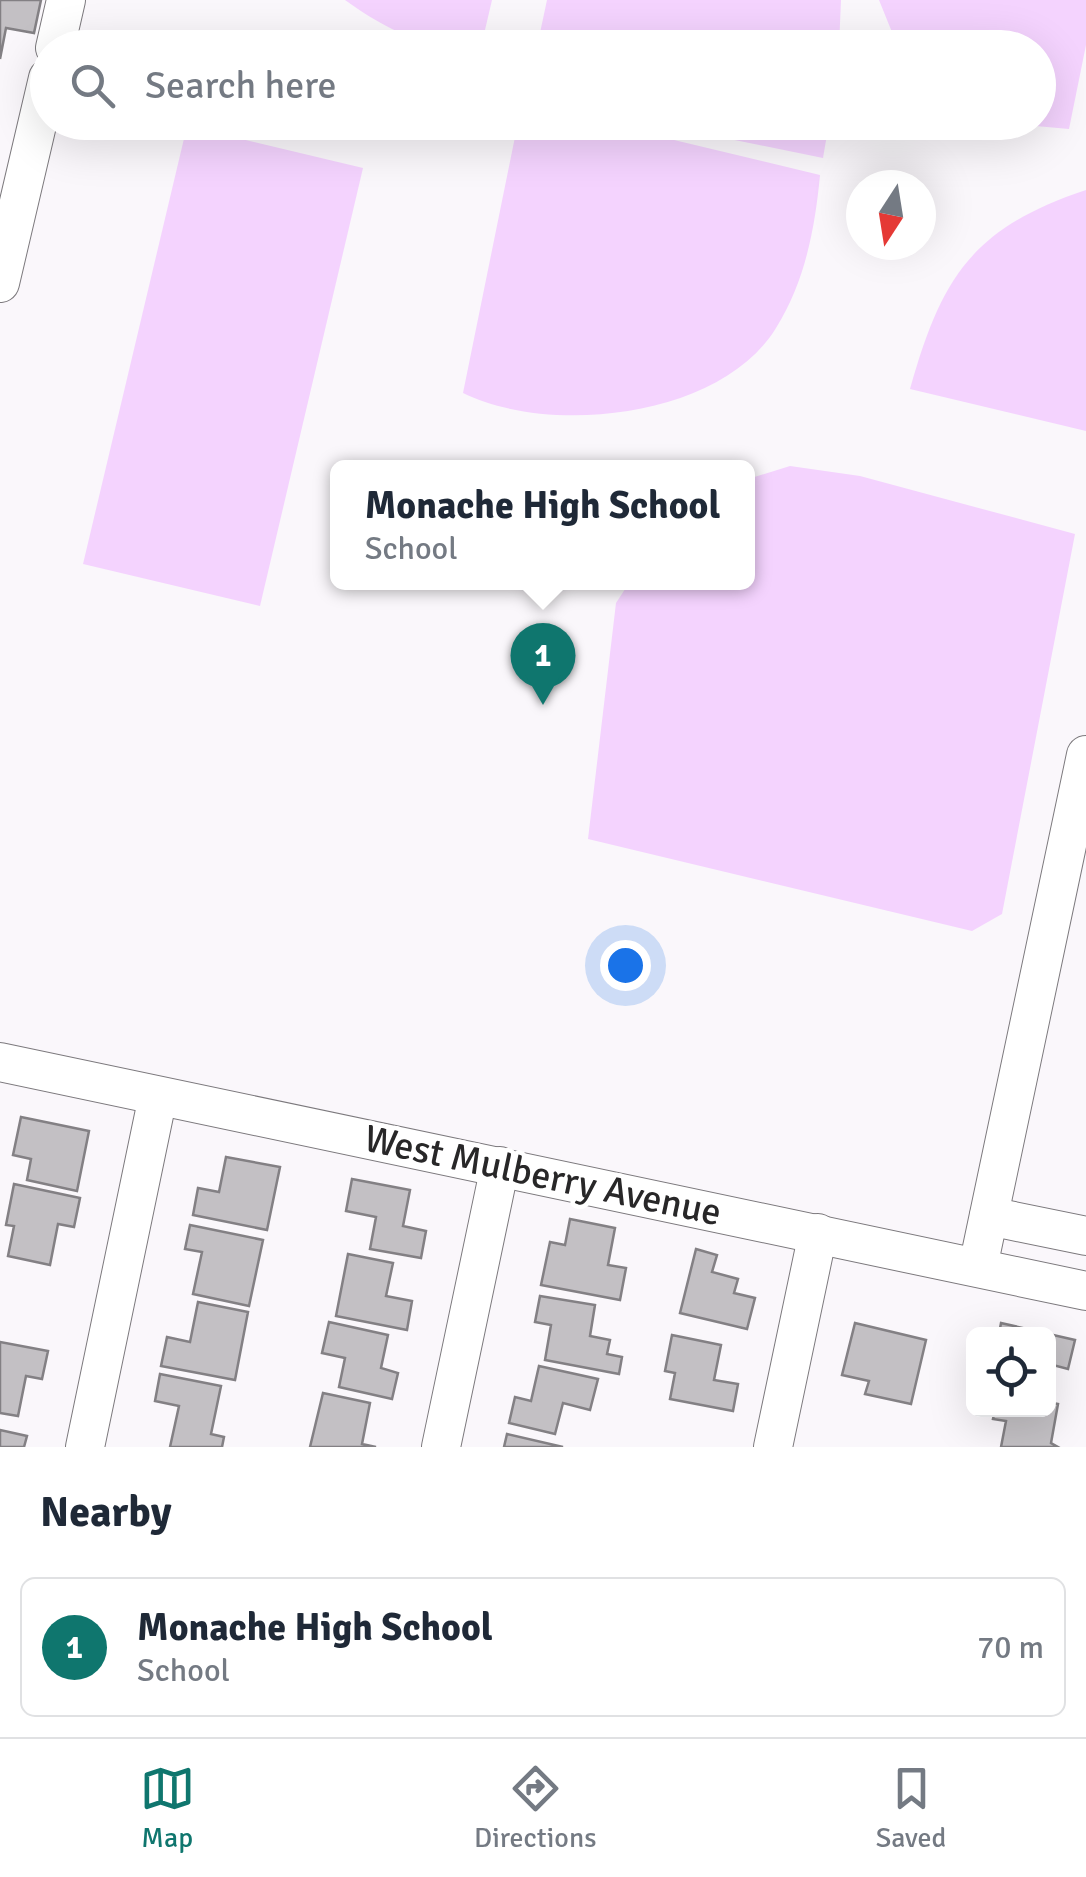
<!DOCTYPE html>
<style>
:root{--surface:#fff;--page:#f6f6f7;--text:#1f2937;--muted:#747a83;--line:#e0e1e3;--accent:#0f766e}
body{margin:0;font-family:Signika,sans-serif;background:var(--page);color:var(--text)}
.controls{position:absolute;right:30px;bottom:30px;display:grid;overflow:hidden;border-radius:15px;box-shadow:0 10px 40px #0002}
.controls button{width:90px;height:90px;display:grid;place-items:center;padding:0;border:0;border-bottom:2px solid var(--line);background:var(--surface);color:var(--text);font:50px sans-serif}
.compass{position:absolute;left:846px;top:170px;width:90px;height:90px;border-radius:50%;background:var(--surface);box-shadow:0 10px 40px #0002;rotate:192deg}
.you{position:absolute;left:625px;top:965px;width:35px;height:35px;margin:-25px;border:8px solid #fff;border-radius:50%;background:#1a73e8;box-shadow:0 0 0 15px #1a73e833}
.badge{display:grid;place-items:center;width:65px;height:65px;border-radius:50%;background:var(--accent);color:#fff;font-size:32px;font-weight:700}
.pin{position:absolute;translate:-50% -82px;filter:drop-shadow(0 2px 5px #0008)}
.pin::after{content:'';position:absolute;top:52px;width:35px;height:30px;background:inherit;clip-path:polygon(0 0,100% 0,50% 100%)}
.popup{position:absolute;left:330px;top:460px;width:425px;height:130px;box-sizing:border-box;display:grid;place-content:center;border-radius:15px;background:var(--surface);filter:drop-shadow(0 2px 8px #0005);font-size:32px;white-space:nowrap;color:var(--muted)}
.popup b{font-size:38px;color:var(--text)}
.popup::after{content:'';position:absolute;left:50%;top:100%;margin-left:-20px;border:20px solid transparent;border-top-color:var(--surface)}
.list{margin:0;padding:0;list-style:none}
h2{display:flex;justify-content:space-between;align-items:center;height:130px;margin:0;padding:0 40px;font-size:42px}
h2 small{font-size:32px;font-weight:400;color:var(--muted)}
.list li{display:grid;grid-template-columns:65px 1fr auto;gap:30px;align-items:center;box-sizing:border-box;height:140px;margin:0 20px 20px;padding:0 20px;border:2px solid var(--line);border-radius:15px}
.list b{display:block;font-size:38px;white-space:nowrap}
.list p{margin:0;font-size:32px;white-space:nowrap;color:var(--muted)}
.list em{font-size:32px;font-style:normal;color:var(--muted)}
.icon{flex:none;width:55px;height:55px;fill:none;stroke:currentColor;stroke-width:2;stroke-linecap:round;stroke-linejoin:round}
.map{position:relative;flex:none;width:1086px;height:1447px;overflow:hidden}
.search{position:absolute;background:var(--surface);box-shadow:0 10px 40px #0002;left:30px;right:30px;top:30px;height:110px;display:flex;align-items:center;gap:25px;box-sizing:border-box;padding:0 35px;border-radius:55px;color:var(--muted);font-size:38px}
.sheet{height:290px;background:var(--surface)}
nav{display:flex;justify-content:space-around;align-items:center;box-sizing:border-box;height:140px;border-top:2px solid var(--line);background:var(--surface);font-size:28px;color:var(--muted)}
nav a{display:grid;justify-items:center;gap:5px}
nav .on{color:var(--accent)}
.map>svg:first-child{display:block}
.green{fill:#f4d3fe}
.building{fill:#c3c0c4;stroke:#838084;stroke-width:2.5}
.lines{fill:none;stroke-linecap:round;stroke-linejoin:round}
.minor-casing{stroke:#7c797d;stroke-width:40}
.minor{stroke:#fff;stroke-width:38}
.labels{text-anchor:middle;stroke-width:9;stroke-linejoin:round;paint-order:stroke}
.street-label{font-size:38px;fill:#282728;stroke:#fff}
</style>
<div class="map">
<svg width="1086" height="1447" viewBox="0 0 1086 1447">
<rect width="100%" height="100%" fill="#faf7fb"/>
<!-- green -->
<g class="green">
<path d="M345,0H492L481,47C425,48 391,33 345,0Z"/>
<polygon points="547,0 841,0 839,47 537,47"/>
<polygon points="879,0 1086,0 1086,45 1069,129 1002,123 1038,122 1038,48 898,47"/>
<path d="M533,123H603L820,175C815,228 805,282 776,328C721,418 550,436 463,393L516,132Z"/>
<polygon points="651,123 829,123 823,158"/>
<polygon points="187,126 363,168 260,606 83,564"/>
<path d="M1086,190V431L910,389C941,278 972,228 1086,190Z"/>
<polygon points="790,466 860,476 1075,534 1002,914 972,931 588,839 616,603 629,583 748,582 748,479"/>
</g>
<!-- building -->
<g class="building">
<polygon points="0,0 41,0 34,33 6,28 0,59"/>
<polygon points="21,1117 89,1131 77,1191 27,1180 31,1159 13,1155"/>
<polygon points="226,1157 280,1167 267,1230 193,1215 198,1188 219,1192"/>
<polygon points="352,1179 410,1190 403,1226 426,1231 421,1258 370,1249 376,1217 346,1211"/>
<polygon points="14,1184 80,1198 74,1227 58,1224 50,1265 8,1256 14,1226 6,1225"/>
<polygon points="570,1219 615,1228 608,1265 626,1268 620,1300 541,1285 550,1242 565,1245"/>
<polygon points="190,1225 263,1240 249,1306 193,1294 202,1252 185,1249"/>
<polygon points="696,1249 717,1255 712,1272 738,1279 734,1293 755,1298 747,1329 680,1313"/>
<polygon points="348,1254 393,1263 386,1296 412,1301 407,1330 336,1316"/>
<polygon points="540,1296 595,1305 590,1336 610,1340 607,1354 622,1357 619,1374 545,1360 551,1325 535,1322"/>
<polygon points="198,1302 248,1312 235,1380 161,1366 167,1337 190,1342"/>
<polygon points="329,1322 388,1335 381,1368 398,1373 392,1399 339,1387 345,1358 322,1353"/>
<polygon points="855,1323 926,1340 911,1404 865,1394 869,1381 842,1375"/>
<polygon points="1001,1323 1075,1340 1068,1369 1053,1365 1048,1384 1048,1334 999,1334"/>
<polygon points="672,1335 721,1345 714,1380 738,1384 733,1411 670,1399 675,1373 665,1371"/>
<polygon points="0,1342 48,1351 42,1379 26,1376 18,1416 0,1413"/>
<polygon points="539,1366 598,1379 590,1410 563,1403 555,1434 509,1423 515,1397 531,1401"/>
<polygon points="160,1374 221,1386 211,1434 224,1437 222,1447 170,1447 179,1406 155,1401"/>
<polygon points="323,1393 370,1403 362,1444 376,1447 310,1447"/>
<polygon points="1048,1402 1058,1404 1051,1443 1058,1447 1001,1447 1006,1421 993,1419 995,1410 1048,1410"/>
<polygon points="0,1430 27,1436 24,1447 0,1447"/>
<polygon points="507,1434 563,1447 504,1447"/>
</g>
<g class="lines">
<!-- minor casing -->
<g class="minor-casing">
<g id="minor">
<polyline points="55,48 66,0"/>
<polyline points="0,283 48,78"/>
<polyline points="0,1062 1086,1291"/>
<polyline points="989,1216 1086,1236"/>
<polyline points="978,1267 1086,755"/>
<polyline points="85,1447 158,1096"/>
<polyline points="441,1447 500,1166"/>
<polyline points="773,1447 818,1233"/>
</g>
</g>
<!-- minor -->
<use href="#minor" class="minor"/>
</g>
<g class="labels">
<!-- street labels -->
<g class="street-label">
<text transform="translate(543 1175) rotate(12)" y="13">West Mulberry Avenue</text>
</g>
</g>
</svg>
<div class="controls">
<button><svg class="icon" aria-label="locate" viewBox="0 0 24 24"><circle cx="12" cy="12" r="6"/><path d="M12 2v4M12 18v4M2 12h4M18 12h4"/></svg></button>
</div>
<svg class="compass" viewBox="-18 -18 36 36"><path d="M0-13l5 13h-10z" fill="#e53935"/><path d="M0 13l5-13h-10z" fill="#747a83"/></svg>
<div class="you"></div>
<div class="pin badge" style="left:543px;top:705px">1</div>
<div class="popup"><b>Monache High School</b>School</div>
<div class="search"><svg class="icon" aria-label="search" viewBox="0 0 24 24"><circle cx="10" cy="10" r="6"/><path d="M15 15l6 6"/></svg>Search here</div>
</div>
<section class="sheet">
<h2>Nearby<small></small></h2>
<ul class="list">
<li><span class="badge">1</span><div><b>Monache High School</b><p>School</p></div><em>70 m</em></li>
</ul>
</section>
<nav>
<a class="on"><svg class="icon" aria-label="map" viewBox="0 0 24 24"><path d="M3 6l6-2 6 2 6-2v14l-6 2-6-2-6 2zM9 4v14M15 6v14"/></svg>Map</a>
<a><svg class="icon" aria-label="directions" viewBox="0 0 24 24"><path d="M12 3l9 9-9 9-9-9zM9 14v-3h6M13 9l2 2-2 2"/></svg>Directions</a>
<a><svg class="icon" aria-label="saved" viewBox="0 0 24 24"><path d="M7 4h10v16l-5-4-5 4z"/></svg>Saved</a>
</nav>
